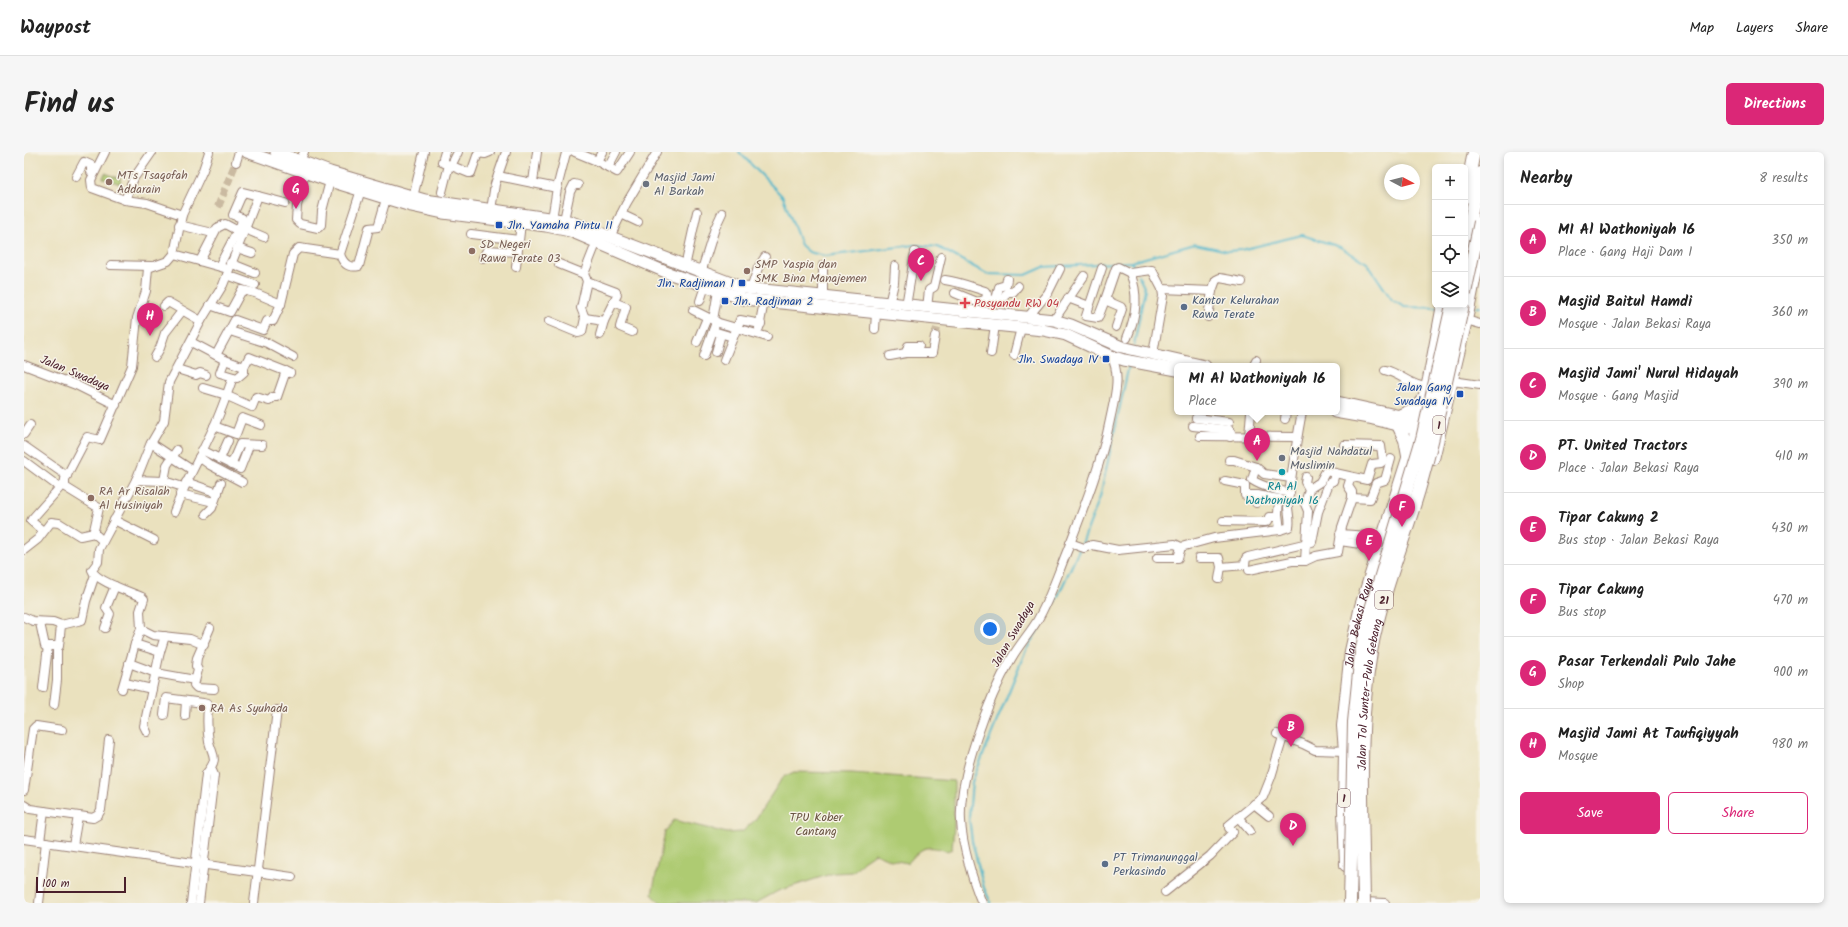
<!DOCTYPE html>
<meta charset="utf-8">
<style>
:root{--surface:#fff;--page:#f6f6f6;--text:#222;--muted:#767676;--line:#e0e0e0;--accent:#db2777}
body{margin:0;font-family:Kalam,sans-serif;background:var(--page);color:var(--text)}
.controls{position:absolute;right:12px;top:12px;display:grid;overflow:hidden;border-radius:6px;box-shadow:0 2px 6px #0003}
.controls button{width:36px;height:36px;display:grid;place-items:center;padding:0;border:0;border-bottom:1px solid var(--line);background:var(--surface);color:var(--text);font:20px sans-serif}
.compass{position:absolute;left:1360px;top:12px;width:36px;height:36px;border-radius:50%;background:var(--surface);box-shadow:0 2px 6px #0003;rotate:97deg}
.scale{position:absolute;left:12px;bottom:10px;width:90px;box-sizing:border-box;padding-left:4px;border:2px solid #4a1f2b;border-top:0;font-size:11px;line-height:14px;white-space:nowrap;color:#4a1f2b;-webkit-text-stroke:3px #f7f3e8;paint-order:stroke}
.you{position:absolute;left:966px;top:477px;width:14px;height:14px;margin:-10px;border:3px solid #fff;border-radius:50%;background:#1a73e8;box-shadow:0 0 0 6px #1a73e833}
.badge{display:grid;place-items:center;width:26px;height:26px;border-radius:50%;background:var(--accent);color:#fff;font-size:13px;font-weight:700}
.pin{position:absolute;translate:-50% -33px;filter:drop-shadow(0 1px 2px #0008)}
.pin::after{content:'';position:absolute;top:21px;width:14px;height:12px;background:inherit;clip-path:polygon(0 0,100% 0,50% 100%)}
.popup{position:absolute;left:1150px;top:211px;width:166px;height:52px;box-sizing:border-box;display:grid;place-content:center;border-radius:6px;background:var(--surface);filter:drop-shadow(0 1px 3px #0005);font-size:13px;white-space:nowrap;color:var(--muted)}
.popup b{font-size:15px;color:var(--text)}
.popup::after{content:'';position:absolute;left:50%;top:100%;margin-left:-8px;border:8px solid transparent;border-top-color:var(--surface)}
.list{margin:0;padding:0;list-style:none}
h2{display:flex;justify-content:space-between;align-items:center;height:52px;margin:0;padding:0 16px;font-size:17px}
h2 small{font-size:13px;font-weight:400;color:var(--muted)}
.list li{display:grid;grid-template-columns:26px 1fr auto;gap:12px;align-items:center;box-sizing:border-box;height:72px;padding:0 16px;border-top:1px solid var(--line)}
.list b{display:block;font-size:15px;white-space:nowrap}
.list p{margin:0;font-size:13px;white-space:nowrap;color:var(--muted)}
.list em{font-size:13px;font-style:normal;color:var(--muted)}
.actions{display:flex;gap:8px;padding:12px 16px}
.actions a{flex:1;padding:9px 0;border:1px solid var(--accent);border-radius:6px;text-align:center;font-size:14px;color:var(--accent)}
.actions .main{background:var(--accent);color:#fff}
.icon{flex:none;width:22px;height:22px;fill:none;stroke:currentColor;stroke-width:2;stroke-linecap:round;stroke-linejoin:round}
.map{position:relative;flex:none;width:1456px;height:751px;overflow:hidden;border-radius:6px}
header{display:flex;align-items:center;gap:24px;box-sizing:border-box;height:56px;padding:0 20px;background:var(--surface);border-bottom:1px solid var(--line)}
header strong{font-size:19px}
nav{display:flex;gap:22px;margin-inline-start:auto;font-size:14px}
.intro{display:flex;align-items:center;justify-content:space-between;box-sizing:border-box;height:96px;padding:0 24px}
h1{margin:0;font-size:28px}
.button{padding:10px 18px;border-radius:6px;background:var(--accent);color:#fff;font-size:14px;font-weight:700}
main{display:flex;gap:24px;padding:0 24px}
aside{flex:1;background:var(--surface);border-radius:6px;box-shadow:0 2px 6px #0003}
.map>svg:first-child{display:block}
.green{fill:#aecb72;stroke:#7c754e}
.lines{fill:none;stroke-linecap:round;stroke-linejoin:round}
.stream{stroke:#4db6cb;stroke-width:2}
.minor-tunnel{stroke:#cabaa1;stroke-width:8;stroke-dasharray:8 4;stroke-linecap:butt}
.minor-casing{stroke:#9a8074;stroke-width:10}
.major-casing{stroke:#9a8074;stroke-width:13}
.highway-casing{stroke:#9a8074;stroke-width:14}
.minor{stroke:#fff;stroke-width:8}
.major{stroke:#fff;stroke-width:11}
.highway{stroke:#fff;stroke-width:12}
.highway-bridge-casing{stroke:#9a8074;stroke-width:14;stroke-linecap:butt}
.highway-bridge{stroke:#fff;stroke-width:12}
.education-dot{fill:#8d6e63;stroke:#f7f3e8;stroke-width:1.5}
.worship-dot{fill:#6b7280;stroke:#f7f3e8;stroke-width:1.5}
.transit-dot{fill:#1a4fb4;stroke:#f7f3e8;stroke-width:1.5}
.health-dot{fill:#e0444e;stroke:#f7f3e8;stroke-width:1.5}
.service-dot{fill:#5c6f8a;stroke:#f7f3e8;stroke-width:1.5}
.culture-dot{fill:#0f9aa8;stroke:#f7f3e8;stroke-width:1.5}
.labels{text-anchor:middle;stroke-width:3;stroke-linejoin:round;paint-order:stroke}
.shield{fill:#f7f3e8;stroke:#7e5f64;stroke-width:1}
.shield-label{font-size:11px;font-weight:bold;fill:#4a1f2b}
.education-label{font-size:12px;fill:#785e54;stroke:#f7f3e8;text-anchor:start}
.worship-label{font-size:12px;fill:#5b616d;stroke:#f7f3e8;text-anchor:start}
.transit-label{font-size:12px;fill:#164399;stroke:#f7f3e8;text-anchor:end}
.service-label{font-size:12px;fill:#4e5e75;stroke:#f7f3e8;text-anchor:start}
.health-label{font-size:12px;fill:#be3a42;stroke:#f7f3e8;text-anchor:start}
.street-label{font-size:12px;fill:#4a1f2b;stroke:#f7f3e8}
.culture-label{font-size:12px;fill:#0d838f;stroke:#f7f3e8}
.park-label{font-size:12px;fill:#685340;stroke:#f7f3e8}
</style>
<header>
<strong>Waypost</strong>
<nav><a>Map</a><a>Layers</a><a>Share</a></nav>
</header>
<div class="intro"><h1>Find us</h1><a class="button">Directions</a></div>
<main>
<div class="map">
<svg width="1456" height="751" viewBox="0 0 1456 751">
<rect width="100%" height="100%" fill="#f7f3e8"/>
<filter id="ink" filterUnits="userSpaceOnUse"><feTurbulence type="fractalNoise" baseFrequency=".025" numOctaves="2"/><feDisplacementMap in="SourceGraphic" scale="8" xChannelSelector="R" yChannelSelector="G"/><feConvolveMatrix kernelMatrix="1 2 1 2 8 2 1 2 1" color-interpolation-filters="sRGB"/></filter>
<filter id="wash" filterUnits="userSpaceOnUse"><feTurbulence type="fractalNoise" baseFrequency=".012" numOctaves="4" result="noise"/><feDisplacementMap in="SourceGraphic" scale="16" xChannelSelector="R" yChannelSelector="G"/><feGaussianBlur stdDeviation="0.9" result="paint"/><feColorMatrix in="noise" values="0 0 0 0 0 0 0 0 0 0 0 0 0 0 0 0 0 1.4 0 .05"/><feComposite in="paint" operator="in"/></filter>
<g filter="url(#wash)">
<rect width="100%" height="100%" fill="#eae1be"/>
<!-- green -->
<g class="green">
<polygon points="81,21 97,27 96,32 79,26"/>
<path d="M770,620L828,621L930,629V674L928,697L923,699C901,693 899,694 884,711L867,708L851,701L839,709L829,720L810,721L754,739L732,751H636L628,742L641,680L650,668L703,681L718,680L731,668L759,625Z"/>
</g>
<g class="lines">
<!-- stream -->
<g class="stream">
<polyline points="715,0 759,45 777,93 785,100 801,104 891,93 914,95 963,122 1002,123 1020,115 1107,110 1111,117"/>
<polyline points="1107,110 1171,92 1204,99 1217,98 1278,83 1316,95 1343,111 1368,148 1380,155 1415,156"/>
<polyline points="1449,155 1456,155"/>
<polyline points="1110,193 1121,137 1114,123"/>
<polyline points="1058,392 1076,345 1105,213"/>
<polyline points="967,751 960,736 948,689 945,665 948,630 1001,500 1034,444 1056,396"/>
</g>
</g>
</g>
<g filter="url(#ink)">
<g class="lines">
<!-- minor-tunnel -->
<g class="minor-tunnel">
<polyline points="194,55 212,10"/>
<polyline points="911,184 913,176"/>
</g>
<!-- minor casing -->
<g class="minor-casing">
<g id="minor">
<polyline points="81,0 67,28 68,36 101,48 123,51 158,63"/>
<polyline points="421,0 418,10 445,21 447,21 454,1 461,2 466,0"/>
<polyline points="551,0 573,9 593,20 606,0"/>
<polyline points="276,9 280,0"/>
<polyline points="573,9 578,0"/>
<polyline points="212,10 215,0"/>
<polyline points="427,14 434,0"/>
<polyline points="584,15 592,0"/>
<polyline points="474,24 533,36"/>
<polyline points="52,25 60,10 67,13 67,20 70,21"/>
<polyline points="279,29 273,54 272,68 276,72 294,76 297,73 298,59 306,29"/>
<polyline points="509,30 513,0"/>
<path d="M337,38L316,102C319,112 325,116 335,114L345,76L354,75L362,47"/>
<polyline points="418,40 425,13"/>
<polyline points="389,45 400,0"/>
<polyline points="101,48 110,26 128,0"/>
<polyline points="467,58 471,32 482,0"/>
<polyline points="597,62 614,70"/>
<polyline points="528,67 533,36 542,1 544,0"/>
<polyline points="540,68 546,40 550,32 554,33"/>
<polyline points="155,73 189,81"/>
<polyline points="221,77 240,85"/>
<polyline points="447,82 495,88"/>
<polyline points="586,85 602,52 633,0"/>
<polyline points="213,96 228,101"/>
<polyline points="150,102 200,116"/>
<polyline points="459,106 463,98 493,100"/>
<polyline points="176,109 193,76 201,72 214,79"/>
<polyline points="206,111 231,121"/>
<polyline points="535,112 560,122"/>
<polyline points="87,113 127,114"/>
<polyline points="195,114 217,72 218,66 209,63 219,40 261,51"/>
<polyline points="492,115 497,71"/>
<polyline points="661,115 673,60"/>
<polyline points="1078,116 1062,164 1074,166 1081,148 1097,155 1098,157 1092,175"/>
<polyline points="677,121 691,76 698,61"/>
<polyline points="1106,121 1128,118 1138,137 1139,144 1129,202"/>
<polyline points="203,123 231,133"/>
<path d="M921,128C936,130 947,135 961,139L963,142L962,147"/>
<polyline points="727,137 734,116 741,105"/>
<polyline points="1138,137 1188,139"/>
<polyline points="931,141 953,150 964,147 977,150 983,140 989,140 994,134"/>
<polyline points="799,145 799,113"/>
<polyline points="1044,146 1065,154"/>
<polyline points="972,148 975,135 982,133 983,127"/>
<path d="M1081,148L1092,116L1094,115L1106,121C1115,142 1112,165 1103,186"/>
<polyline points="676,149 681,134"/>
<polyline points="590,150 602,155 596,175 608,180"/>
<polyline points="865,152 870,131 871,114"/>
<polyline points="186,153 206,160 218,138 231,141 257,152"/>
<polyline points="140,154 144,150 177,169"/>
<polyline points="882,154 891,100"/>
<polyline points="903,156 905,138 910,135 917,105"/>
<polyline points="669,158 695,171 743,185"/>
<polyline points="1004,165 1024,141 1036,117"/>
<polyline points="1184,165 1188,139 1192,128 1196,126 1218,130"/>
<polyline points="561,166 580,169 593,143 592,140 563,129"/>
<polyline points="689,168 694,139"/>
<polyline points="1030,168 1060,124"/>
<polyline points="1442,168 1456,172"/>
<polyline points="525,169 554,181 558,180 561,166 557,156 563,129 560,122 573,89"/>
<polyline points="735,176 740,149"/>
<polyline points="851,177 852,161"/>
<polyline points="206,179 243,191 269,205"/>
<polyline points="689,179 709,185"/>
<polyline points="576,183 580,169"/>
<polyline points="167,190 201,208 220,215"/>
<polyline points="673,190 683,166"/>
<polyline points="692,200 697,182"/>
<polyline points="882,201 884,194 895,194"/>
<polyline points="967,201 971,173"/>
<polyline points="192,203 211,168 239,178 243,169 249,169 257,152 269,102 275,96 316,102"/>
<polyline points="990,203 997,176"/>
<polyline points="680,204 692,170"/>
<polyline points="866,204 882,201 908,201 911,184"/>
<polyline points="131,205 136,196 141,181 158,159"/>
<polyline points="201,208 196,221 213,226 220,220 220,215 225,205 266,221"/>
<polyline points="700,208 716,168 737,172"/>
<polyline points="0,213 52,233 92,253"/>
<polyline points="1230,214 1232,208"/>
<polyline points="153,217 172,223 176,221 182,223"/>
<path d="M1361,218C1376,221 1386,234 1403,235"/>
<polyline points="1429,229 1456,233"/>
<polyline points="179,236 199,242 228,255 232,245 245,249 249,245 253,245 262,219"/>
<polyline points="1172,266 1205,270"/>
<polyline points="1261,267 1262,260"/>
<polyline points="190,274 212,282 218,266 237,273"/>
<polyline points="1169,274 1206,278 1207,280 1206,285"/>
<polyline points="0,282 6,273"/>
<polyline points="1176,284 1273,285"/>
<polyline points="1225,284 1227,260"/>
<polyline points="127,291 168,318"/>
<polyline points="0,294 43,324"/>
<polyline points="178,298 216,317 225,294"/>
<polyline points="175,305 186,313 218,330"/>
<polyline points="196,307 204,289"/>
<polyline points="1205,308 1210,308 1232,315"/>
<polyline points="0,309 35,335"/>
<polyline points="207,313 216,292 238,293"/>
<polyline points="112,328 140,329 159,335"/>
<polyline points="140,329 143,313 153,298"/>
<polyline points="1201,329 1221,333 1221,343 1233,343 1255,347"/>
<polyline points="162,330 194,341"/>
<polyline points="1285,337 1296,330 1302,319 1343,328 1348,312 1357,311 1359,309 1357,294 1320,293"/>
<path d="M1266,341C1252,338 1239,335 1228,328L1232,315L1240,322L1267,326"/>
<polyline points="156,342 190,350"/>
<polyline points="1328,346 1346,347 1352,331 1361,328 1367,307"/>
<polyline points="1232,351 1233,343"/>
<path d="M150,360C160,333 173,311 185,285C195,266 202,245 209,225"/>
<polyline points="182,362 188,356 197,331"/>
<polyline points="90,368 130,388"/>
<polyline points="1199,369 1242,370 1244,369 1245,365 1254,365"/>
<polyline points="1256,378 1254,362 1255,347 1260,349"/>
<polyline points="19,379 7,369 8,367 40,331"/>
<polyline points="1316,382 1359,385"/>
<polyline points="79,389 70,381 70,378 75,356 41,335 41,327 63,285 76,288 108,214 113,166 122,139 124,116 144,109 150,102 158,63 179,18 185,0"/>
<polyline points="1316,389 1343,393"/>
<path d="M1046,391L1060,396L1068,393L1094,398L1151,392L1157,395L1190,386L1256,378L1265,375C1267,367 1263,358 1264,350C1268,320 1272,290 1278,260"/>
<polyline points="0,398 14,387 27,370 35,371 56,384 70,381"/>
<polyline points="1133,406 1154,406 1157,395"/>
<polyline points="1175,406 1195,406 1197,415 1195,427"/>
<polyline points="1281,409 1284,359 1281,352 1285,337 1281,330 1282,325"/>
<polyline points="1197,415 1221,413 1222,406 1224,405 1288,390 1294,360 1305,331 1309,329 1311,321"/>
<polyline points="1225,418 1268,409 1281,409 1292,404 1314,400 1318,375 1328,346 1328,340 1324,334 1327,325"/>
<polyline points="0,465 9,469 29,470 37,473 58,468 62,449 71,423"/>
<polyline points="16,471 21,494 35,494 37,473"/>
<polyline points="81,476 86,462 82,456 91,434"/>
<polyline points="186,476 173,506 172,514 174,518 170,533 173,536 190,537"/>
<polyline points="117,477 129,483 166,487 180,493"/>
<polyline points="111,492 136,500"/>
<polyline points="105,511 132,521 171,528"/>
<polyline points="101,531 128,537"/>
<polyline points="19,536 24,494"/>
<path d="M98,537L111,492L117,477L116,459L120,447L118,445C107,440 71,429 68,418L74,410L75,397L112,328L126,293L140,269L145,230L177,169L199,133L234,44"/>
<polyline points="30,553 33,528 33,494"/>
<path d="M140,563L142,546L179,551L183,552L184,555C183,567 183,578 185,590C189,605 195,606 182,622L167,751"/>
<polyline points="161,564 162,549"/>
<polyline points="123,580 120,574 136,500 141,484"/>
<polyline points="1253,582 1279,592 1291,598 1321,599"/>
<polyline points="0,638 9,577 12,574 38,578"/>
<polyline points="1230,652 1245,664"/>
<polyline points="0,653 6,657 69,666 74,663 77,658 85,588"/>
<polyline points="1214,665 1226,679"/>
<polyline points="0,687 268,725"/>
<polyline points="16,689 20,659"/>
<polyline points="49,693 54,664"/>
<polyline points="1141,740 1186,704 1209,680 1205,676 1205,673 1239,645 1247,625 1259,585"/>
<polyline points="1340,750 1361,751"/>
<polyline points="15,751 22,690"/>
<polyline points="175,751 190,623 187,616"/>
<polyline points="230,751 253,558"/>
<path d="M958,751C949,730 938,693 937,669C934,625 965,545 987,507C995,493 1005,482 1013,469C1026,447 1034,421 1044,397C1060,355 1077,313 1086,268C1090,248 1098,223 1087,204"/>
</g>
</g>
<!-- major casing -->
<g class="major-casing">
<g id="major">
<polyline points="223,0 306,29 387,54 419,61 522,74 546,79 644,121 720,147 1019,178 1042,183 1087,204 1100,208 1153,218"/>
<polyline points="252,0 306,20 401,48 545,69 720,136 1030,168 1047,173 1098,195 1181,214"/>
<polyline points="1313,250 1404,270"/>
<polyline points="1311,260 1345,266 1402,280"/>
</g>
</g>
<!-- highway casing -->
<g class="highway-casing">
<g id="highway">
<polyline points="1441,45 1450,0"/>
<polyline points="1441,92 1456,21"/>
<polyline points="1377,263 1391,257 1400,246"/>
<polyline points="1374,273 1381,288 1384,304"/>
<polyline points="1409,307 1442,168 1456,99"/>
<path id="s1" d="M1322,713L1320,659L1321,599L1319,574L1327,499L1337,454L1393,278L1405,227L1419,153"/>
</g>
</g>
<!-- minor -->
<use href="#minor" class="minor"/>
<!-- major -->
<use href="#major" class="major"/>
<!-- highway -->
<use href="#highway" class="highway"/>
<!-- highway-bridge casing -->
<g class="highway-bridge-casing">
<g id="highway-bridge">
<polyline points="1441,141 1456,70"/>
<polyline points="1326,751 1330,570 1337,501 1344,467 1398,287 1428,153"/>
<path id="s2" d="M1340,751C1339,668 1333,582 1347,500C1357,444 1379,392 1395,338C1413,277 1425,215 1439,153"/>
</g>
</g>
<!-- highway-bridge -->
<use href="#highway-bridge" class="highway-bridge"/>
</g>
</g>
<!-- markers -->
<g class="education-dot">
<circle cx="85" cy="30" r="4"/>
<circle cx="448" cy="99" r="4"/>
<circle cx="723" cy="119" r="4"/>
<circle cx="67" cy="346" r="4"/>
<circle cx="178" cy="556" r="4"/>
</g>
<g class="worship-dot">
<circle cx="622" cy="32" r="4"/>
<circle cx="1258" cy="306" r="4"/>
</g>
<g class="transit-dot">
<rect x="471" y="69" width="8" height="8" rx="2"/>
<rect x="714" y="127" width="8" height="8" rx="2"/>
<rect x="697" y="145" width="8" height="8" rx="2"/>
<rect x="1078" y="203" width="8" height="8" rx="2"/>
<rect x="1432" y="238" width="8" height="8" rx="2"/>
</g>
<path class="health-dot" d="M939 145h4v4h4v4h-4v4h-4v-4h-4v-4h4z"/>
<g class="service-dot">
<circle cx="1160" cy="155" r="4"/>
<circle cx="1081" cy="712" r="4"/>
</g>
<circle class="culture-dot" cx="1258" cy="320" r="4"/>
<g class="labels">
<!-- shield labels -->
<g class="shield">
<rect x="1409" y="264" width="12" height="18" rx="3"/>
<rect x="1351" y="439" width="18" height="18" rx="3"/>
<rect x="1314" y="637" width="12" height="18" rx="3"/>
</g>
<g class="shield-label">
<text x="1415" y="277">1</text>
<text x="1360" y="452">21</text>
<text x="1320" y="650">1</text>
</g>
<!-- education labels -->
<g class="education-label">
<text x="93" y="27">MTs Tsaqofah<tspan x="93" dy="14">Addarain</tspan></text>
<text x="456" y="96">SD Negeri<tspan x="456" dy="14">Rawa Terate 03</tspan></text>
<text x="731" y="116">SMP Yaspia dan<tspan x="731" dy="14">SMK Bina Manajemen</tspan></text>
<text x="75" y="343">RA Ar Risalah<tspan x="75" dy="14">Al Husiniyah</tspan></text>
<text x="186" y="560">RA As Syuhada</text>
</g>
<!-- worship labels -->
<g class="worship-label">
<text x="630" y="29">Masjid Jami<tspan x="630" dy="14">Al Barkah</tspan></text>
<text x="1266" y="303">Masjid Nahdatul<tspan x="1266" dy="14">Muslimin</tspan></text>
</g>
<!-- transit labels -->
<g class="transit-label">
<text x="483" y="77" text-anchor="start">Jln. Yamaha Pintu II</text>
<text x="710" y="135">Jln. Radjiman 1</text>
<text x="709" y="153" text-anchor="start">Jln. Radjiman 2</text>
<text x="1074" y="211">Jln. Swadaya IV</text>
<text x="1428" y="239">Jalan Gang<tspan x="1428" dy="14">Swadaya IV</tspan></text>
</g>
<!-- service labels -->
<g class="service-label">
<text x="1168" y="152">Kantor Kelurahan<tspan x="1168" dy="14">Rawa Terate</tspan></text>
<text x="1089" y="709">PT Trimanunggal<tspan x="1089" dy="14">Perkasindo</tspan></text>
</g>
<!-- health labels -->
<g class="health-label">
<text x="950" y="155">Posyandu RW 04</text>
</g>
<!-- street labels -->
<g class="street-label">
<text transform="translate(51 221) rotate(23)" y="4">Jalan Swadaya</text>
<text dy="4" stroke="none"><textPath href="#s1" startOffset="244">Jalan Bekasi Raya</textPath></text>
<text transform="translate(989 482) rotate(-60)" y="4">Jalan Swadaya</text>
<text dy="4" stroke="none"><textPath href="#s2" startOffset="209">Jalan Tol Sunter–Pulo Gebang</textPath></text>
</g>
<!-- culture labels -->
<g class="culture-label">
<text x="1258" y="338">RA Al<tspan x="1258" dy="14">Wathoniyah 16</tspan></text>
</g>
<!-- park labels -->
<g class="park-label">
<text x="792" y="669">TPU Kober<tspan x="792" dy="14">Cantang</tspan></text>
</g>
</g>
</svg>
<div class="controls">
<button>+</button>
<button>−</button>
<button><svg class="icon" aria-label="locate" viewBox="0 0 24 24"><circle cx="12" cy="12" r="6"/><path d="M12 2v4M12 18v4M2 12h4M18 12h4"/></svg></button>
<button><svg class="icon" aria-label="layers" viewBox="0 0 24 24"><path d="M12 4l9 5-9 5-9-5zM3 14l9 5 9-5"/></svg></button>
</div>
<svg class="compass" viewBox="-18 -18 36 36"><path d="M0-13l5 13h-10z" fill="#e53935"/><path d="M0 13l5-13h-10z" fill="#767676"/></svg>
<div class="scale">100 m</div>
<div class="you"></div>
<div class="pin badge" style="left:1233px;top:309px">A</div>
<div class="popup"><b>MI Al Wathoniyah 16</b>Place</div>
<div class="pin badge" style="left:1267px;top:595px">B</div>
<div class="pin badge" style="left:897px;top:129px">C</div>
<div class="pin badge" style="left:1269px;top:694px">D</div>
<div class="pin badge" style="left:1345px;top:409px">E</div>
<div class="pin badge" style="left:1378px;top:375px">F</div>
<div class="pin badge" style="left:272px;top:57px">G</div>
<div class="pin badge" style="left:126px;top:184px">H</div>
</div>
<aside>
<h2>Nearby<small>8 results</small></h2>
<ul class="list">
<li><span class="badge">A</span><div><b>MI Al Wathoniyah 16</b><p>Place · Gang Haji Dam I</p></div><em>350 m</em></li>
<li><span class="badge">B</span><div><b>Masjid Baitul Hamdi</b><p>Mosque · Jalan Bekasi Raya</p></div><em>360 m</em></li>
<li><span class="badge">C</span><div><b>Masjid Jami' Nurul Hidayah</b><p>Mosque · Gang Masjid</p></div><em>390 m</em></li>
<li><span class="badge">D</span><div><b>PT. United Tractors</b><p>Place · Jalan Bekasi Raya</p></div><em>410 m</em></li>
<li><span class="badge">E</span><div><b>Tipar Cakung 2</b><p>Bus stop · Jalan Bekasi Raya</p></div><em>430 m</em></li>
<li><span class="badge">F</span><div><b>Tipar Cakung</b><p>Bus stop</p></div><em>470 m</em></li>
<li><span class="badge">G</span><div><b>Pasar Terkendali Pulo Jahe</b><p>Shop</p></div><em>900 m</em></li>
<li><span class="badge">H</span><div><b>Masjid Jami At Taufiqiyyah</b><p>Mosque</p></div><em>980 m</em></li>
</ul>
<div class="actions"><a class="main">Save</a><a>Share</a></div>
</aside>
</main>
